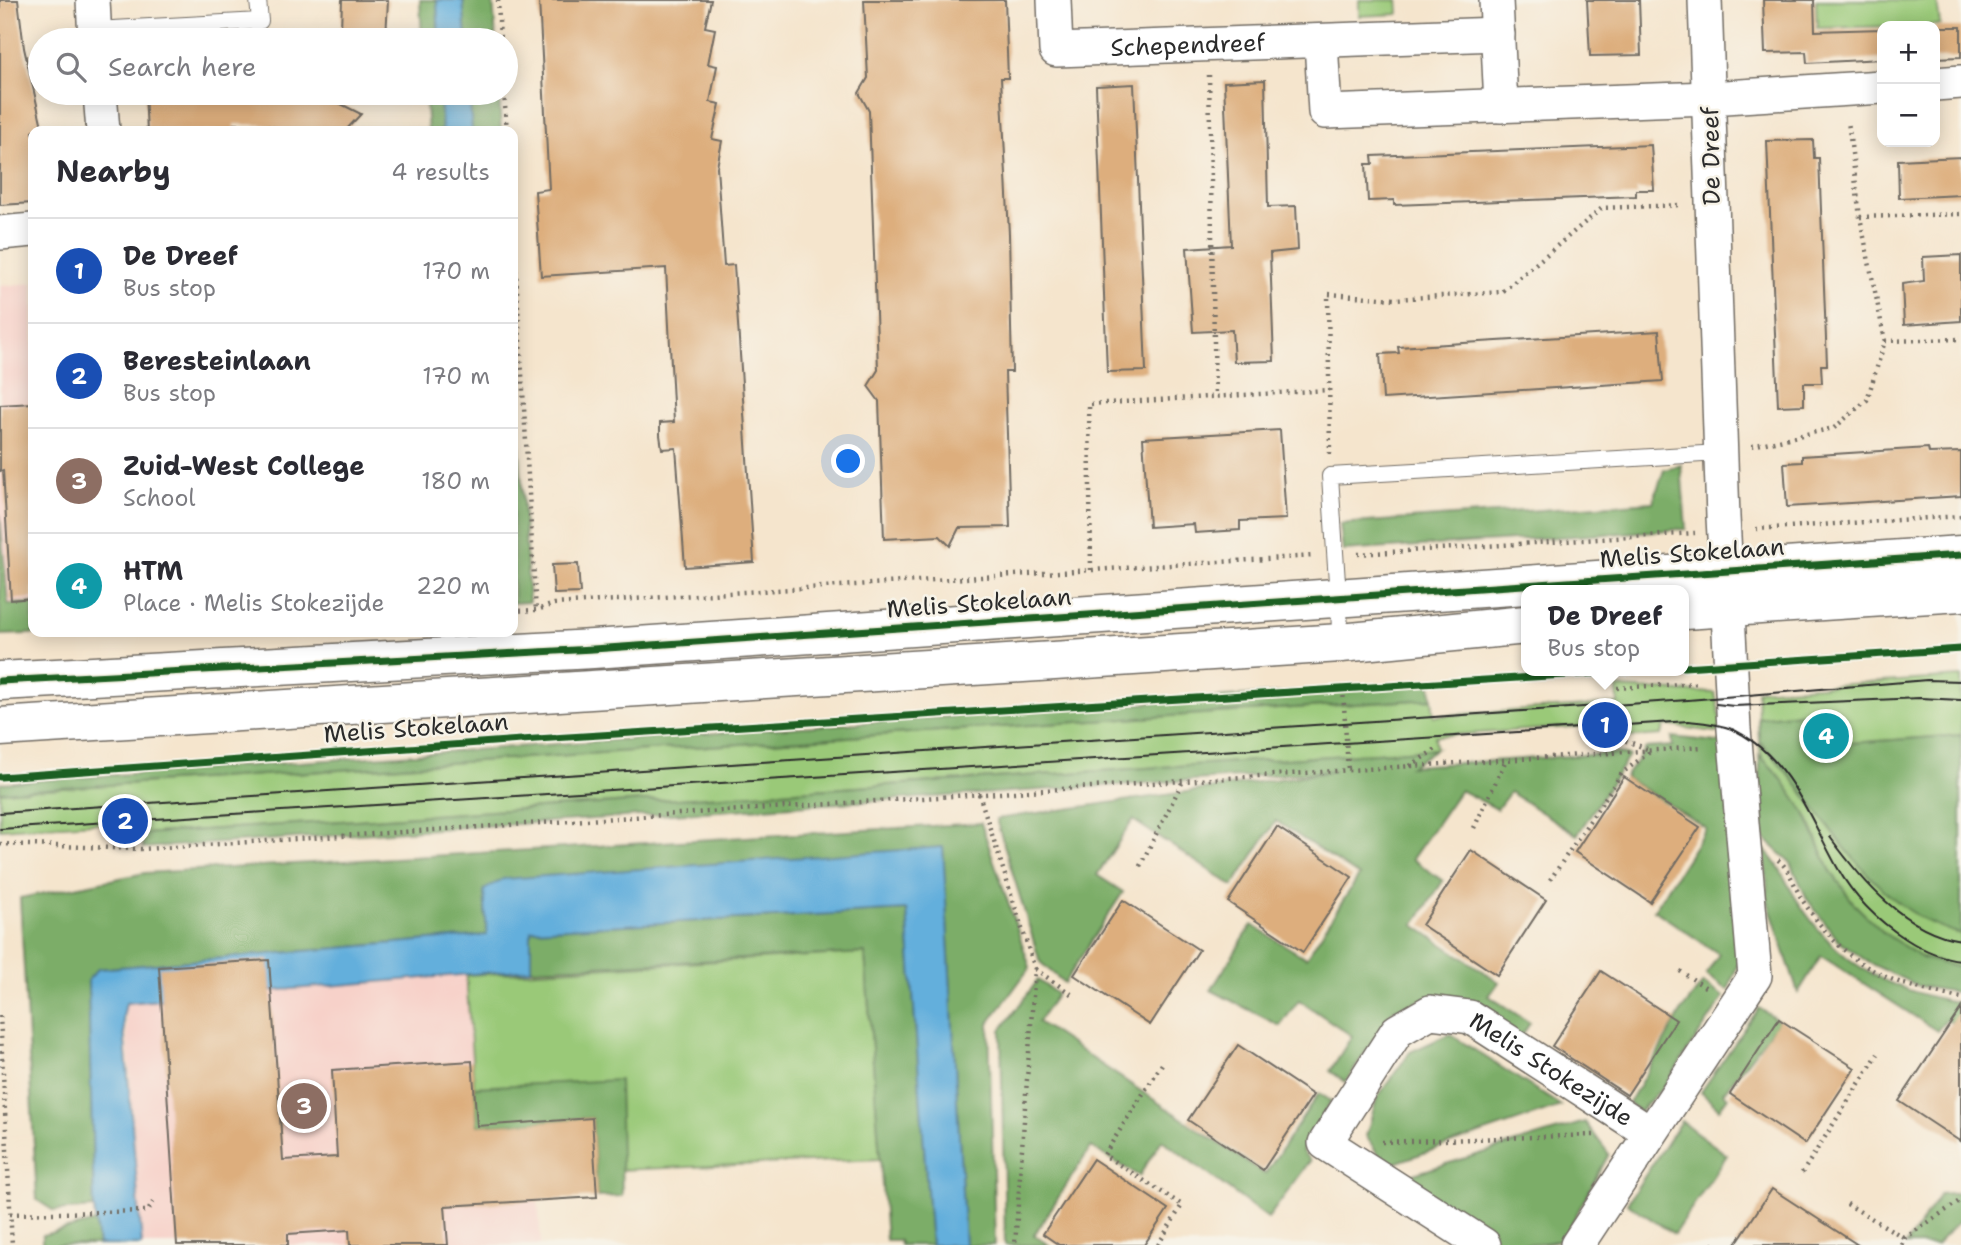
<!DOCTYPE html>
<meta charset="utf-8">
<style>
:root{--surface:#fff;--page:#f7f7f7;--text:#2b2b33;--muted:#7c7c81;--line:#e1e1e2;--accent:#c8321e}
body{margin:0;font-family:"Shantell Sans",sans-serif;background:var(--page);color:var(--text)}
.controls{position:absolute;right:21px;top:21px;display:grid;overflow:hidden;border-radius:14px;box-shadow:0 4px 18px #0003}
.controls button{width:63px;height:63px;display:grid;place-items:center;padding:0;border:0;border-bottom:2px solid var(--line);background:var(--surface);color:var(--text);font:35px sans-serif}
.you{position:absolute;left:849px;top:462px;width:24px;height:24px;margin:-18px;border:5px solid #fff;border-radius:50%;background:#1a73e8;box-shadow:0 0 0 10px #1a73e833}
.badge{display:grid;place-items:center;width:46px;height:46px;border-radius:50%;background:var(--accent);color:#fff;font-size:23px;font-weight:700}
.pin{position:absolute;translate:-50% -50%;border:4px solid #fff;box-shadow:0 2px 7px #0006}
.popup{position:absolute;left:1521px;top:585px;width:168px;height:91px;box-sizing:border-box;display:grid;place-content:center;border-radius:14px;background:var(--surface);filter:drop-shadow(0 2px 5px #0005);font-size:23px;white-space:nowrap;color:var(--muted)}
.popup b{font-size:26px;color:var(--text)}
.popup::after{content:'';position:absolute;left:50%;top:100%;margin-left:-14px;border:14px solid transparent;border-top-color:var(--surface)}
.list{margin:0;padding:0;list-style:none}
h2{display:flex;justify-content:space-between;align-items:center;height:91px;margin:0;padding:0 28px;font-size:30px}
h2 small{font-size:23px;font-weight:400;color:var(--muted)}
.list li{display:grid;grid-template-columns:46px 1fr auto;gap:21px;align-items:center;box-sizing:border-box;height:105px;padding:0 28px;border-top:2px solid var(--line)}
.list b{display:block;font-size:26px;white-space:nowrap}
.list p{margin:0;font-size:23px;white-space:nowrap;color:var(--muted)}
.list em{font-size:23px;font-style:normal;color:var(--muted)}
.icon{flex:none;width:38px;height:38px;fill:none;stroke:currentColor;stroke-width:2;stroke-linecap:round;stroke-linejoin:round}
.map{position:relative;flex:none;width:1961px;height:1245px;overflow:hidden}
.search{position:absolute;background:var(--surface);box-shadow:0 4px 18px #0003;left:28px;top:28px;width:490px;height:77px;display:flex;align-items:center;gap:18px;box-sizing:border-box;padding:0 24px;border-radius:38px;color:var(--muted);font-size:26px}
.panel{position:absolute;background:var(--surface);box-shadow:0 4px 18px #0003;left:28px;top:126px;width:490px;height:511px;border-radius:14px}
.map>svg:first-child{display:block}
.built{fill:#f7d1c9}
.green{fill:#9ac978;stroke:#627a52;stroke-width:2}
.forest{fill:#7bad68;stroke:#536c4a;stroke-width:2}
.water{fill:#63afdc;stroke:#476d84;stroke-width:2}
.building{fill:#ddae7d}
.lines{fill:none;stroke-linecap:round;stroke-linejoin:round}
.service-casing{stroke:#726c64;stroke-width:18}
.minor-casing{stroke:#726c64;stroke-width:36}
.tertiary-casing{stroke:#726c64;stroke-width:41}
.path{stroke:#726c64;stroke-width:4.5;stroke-dasharray:2 5;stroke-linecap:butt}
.service{stroke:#fff;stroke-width:16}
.minor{stroke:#fff;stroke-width:33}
.tertiary{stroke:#fff;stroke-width:38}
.tram{stroke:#2b2b2b;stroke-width:2}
.cycleway-casing{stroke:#f7f3e8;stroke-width:11}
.cycleway{stroke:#1b5e20;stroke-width:7}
.labels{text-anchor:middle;stroke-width:5;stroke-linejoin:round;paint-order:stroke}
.street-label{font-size:24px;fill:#2b2b2b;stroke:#f7f3e8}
</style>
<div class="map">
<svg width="1961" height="1245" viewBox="0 0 1961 1245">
<rect width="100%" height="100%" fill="#f7f3e8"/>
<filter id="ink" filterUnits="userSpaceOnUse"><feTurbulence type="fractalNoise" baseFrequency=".0143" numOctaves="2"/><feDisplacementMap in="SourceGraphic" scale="14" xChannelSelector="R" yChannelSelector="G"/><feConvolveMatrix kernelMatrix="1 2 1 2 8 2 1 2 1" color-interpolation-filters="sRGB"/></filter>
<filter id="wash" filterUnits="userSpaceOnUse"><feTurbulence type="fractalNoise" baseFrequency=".00686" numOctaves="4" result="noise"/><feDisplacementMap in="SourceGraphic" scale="28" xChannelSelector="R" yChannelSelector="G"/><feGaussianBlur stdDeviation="1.57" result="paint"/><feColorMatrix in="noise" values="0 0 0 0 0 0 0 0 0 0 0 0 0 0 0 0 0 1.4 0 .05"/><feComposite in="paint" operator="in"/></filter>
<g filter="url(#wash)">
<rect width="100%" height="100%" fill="#f5e5cd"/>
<!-- built -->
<g class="built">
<polygon points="33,283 33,603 7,604 0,603 0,286"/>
<polygon points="464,937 482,1204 538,1201 541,1245 142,1245 122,967"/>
</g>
<!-- green -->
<g class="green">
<polygon points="1359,0 1398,0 1399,14 1359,16"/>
<polygon points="1816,0 1937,0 1940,25 1817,28"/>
<polygon points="1961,677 1961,735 1809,746 1807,712 1758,718 1757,690"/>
<polygon points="1617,688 1715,693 1723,733 1664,725 1662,735 1619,738 1618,724 1435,736 1436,749 142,834 140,820 0,829 0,792 1432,699 1434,716 1618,704"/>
<path d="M1759,741C1820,801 1873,911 1961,934V968C1908,964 1857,915 1831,871C1820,852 1816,829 1804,812C1789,789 1759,768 1759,741Z"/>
<polygon points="865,953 880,1159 595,1171 591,1118 477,1126 466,975"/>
</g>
<!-- forest -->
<g class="forest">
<polygon points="420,0 437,0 439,40 422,40"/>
<polygon points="463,0 493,0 496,40 466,40"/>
<polygon points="425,93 440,93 442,131 428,131"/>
<polygon points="469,93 499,93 501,131 472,131"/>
<polygon points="513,338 529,602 513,603"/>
<polygon points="1681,465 1686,529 1343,551 1340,524 1653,502 1664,470"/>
<polygon points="0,514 8,604 33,603 33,632 79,632 0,635"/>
<polygon points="1431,683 1432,699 0,792 0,783"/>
<path d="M1807,712L1810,746L1961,735V934C1865,909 1824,805 1759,741L1758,718Z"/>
<polygon points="1672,737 1726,743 1739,961 1728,990 1706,975 1719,954 1654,910 1706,828 1625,777 1646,748 1673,746"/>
<polygon points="1436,749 1411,766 1619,753 1629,756 1577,835 1510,792 1497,809 1460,790 1412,859 1443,881 1414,925 1499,982 1489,996 1530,1023 1521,1037 1470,1002 1437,994 1393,1010 1346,1082 1330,1071 1352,1036 1299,1000 1280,1026 1211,990 1252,925 1306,958 1359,876 1276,821 1233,886 1133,820 1097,875 1123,892 1064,983 1040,962 996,819 1335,771 143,848 142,834"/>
<polygon points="1759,755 1778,774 1805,813 1830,870 1855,905 1884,933 1922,958 1961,968 1961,993 1918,986 1869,963 1838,940 1807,899 1791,863 1764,838"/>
<polygon points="981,823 1030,967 989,1023 995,1245 965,1245 943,847 484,890 487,935 98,969 88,980 94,1208 54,1211 37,1200 20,898 145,873"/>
<path d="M1765,850C1781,865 1785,882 1797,900C1838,965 1887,990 1961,1003V1028L1946,1019L1937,1031L1821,956L1798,993L1768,902Z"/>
<polygon points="907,910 931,1245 900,1245 899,1240 886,1240 865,953 531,969 530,930"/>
<polygon points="1038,980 1057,994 1038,1022 1265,1174 1319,1093 1331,1101 1302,1151 1310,1161 1268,1218 1162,1140 1139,1176 1091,1147 1034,1235 1049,1245 1005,1245 1001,1030"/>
<polygon points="1703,983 1724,997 1665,1085 1639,1112 1629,1103 1683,1009"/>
<polygon points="1759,1008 1779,1021 1723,1093 1728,1097 1719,1109 1701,1092"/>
<polygon points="1450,1034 1561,1106 1386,1166 1366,1136 1377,1098 1410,1052"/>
<polygon points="619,1080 622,1196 597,1197 592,1118 477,1126 474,1087"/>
<polygon points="1681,1121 1727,1155 1674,1234 1627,1203"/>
<path d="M1585,1122L1609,1154L1563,1239C1546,1245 1517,1245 1499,1241L1400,1178Z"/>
<polygon points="1961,1192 1961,1219 1936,1245 1906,1245 1940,1194"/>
<polygon points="96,1222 98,1245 42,1245 42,1235"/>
</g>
<!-- water -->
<g class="water">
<polygon points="437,0 463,0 466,40 439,40"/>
<polygon points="440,93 469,93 472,131 442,131"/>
<polygon points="943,847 965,1245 931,1245 907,910 531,930 531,969 126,1003 123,1017 142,1245 98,1245 94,1208 88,980 98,969 487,935 484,890 503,879"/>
</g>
<g id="blocks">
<!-- building -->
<g class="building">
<polygon points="0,0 18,0 24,48 43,131 33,131 33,203 0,205"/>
<polygon points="342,0 388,0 386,37 341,31"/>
<polygon points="539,0 711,0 705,27 715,29 708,64 717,66 710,102 720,104 712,139 722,141 717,167 724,266 734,265 754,562 685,567 676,448 662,449 660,435 660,423 674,422 666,268 541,276 535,191 549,189"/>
<polygon points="864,0 1005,0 1008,78 1001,78 1009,234 1012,372 1005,372 1010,527 959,528 950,546 940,536 884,539 879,401 868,386 878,370 869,111 859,93 868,78"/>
<polygon points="1587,0 1639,0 1641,55 1590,56"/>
<polygon points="1763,0 1814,0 1815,31 1882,29 1882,59 1807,63 1806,52 1765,53"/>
<polygon points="1935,27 1961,27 1961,57 1935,58"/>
<polygon points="1265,80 1268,207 1296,206 1298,250 1270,253 1274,361 1234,362 1232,330 1193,332 1187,248 1231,245 1224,82"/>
<polygon points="1134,84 1146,371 1107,372 1096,86"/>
<polygon points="145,93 319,93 361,114 345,131 293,131 265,125 234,124 235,131 147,131"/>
<polygon points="1813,140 1814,158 1819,158 1827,365 1821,365 1822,383 1804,383 1804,405 1778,406 1767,141"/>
<polygon points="1651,145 1654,190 1636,190 1636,196 1394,205 1394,200 1368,201 1366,164 1373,164 1372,156"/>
<polygon points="1961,157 1961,195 1899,198 1898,160"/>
<polygon points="1961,255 1961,321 1904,325 1902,284 1924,281 1923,257"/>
<polygon points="1659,331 1663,381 1383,399 1380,354 1399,353 1398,347"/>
<polygon points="33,403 33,598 11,600 3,470 0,471 0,405"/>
<polygon points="1280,430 1286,519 1240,521 1240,530 1195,533 1194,524 1149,527 1143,438"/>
<polygon points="1928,448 1929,453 1961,452 1961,496 1787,507 1784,463 1802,462 1802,456"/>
<polygon points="578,564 580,593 554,594 552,565"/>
<polygon points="1624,777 1700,827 1650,902 1575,852"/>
<polygon points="1277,827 1352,877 1303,952 1228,902"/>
<polygon points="1471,850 1546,900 1497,975 1422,925"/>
<polygon points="1123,900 1199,950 1150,1025 1074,975"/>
<polygon points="269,960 283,1160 337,1157 332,1070 472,1061 477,1126 592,1118 597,1197 445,1206 448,1245 350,1245 349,1230 288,1234 288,1245 177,1245 159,967"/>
<polygon points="1601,971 1676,1020 1627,1095 1552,1046"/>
<polygon points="1961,1008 1961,1142 1899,1101"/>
<polygon points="1779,1019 1855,1068 1805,1144 1730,1094"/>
<polygon points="1238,1045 1313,1095 1263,1170 1188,1120"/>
<polygon points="1093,1159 1168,1209 1144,1245 1059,1245 1043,1234"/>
<polygon points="1772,1189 1858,1245 1735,1245"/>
</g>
</g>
</g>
<g filter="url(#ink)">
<use href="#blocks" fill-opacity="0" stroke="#726c64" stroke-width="2"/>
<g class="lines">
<!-- service casing -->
<g class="service-casing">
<g id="service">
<polyline points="95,30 260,21 258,0"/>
<polyline points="1341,643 1330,476 1720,453"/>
</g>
</g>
<!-- minor casing -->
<g class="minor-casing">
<g id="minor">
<polyline points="93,0 95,40"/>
<path id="s1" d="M1054,0L1056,50L1498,34"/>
<polyline points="1496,0 1501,106"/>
<polyline points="1321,41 1325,112 1709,98 1882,87"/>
<polyline points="1935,84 1961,82"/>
<polyline points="100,93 103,131"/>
<polyline points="0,233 33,230"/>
<path id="s2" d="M1484,1245L1325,1143L1397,1031L1430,1012L1470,1017L1650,1133"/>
<polyline points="1577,1245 1755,976 1734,729 1723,517 1705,0"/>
</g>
</g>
<!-- tertiary casing -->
<g class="tertiary-casing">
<g id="tertiary">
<polyline points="1684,610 1961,592"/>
<polyline points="0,681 593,649 1961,555"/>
<polyline points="0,727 1341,643 1526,625"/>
</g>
</g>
<!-- path -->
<g class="path">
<polyline points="498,0 500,40"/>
<polyline points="1209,75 1215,396"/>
<polyline points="504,93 507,131"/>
<polyline points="1860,217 1961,214"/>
<polyline points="513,221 536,612"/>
<polyline points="1885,341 1961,339"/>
<polyline points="1752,446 1834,428 1867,400 1885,341 1860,217 1848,121"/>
<polyline points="1330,454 1328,294 1395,299 1502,292 1602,208 1681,205"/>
<polyline points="1756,529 1961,516"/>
<polyline points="1358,554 1695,533"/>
<polyline points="1091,570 1089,404 1329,390"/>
<polyline points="513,611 537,610 554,604 1314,556"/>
<polyline points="1617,688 1699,683"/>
<polyline points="1343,689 1348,770"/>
<polyline points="1619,738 1647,749"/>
<polyline points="1410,766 1436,749"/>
<polyline points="979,794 1035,969 1015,1245"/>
<polyline points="1474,828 1506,760"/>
<polyline points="0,844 143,849 1703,747"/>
<path d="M1778,860C1791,870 1794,887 1803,901C1846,966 1886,984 1961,998"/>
<polyline points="1140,866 1183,781"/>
<polyline points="1550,880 1622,773 1651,751"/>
<polyline points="1035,969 1074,996"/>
<polyline points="1680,971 1708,989"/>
<polyline points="0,1016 12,1245"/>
<polyline points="1382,1142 1594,1135"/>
<polyline points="1802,1173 1878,1054"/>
<polyline points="1847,1204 1905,1238"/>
<polyline points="10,1214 148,1211 153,1202"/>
<polyline points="1158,1245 1182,1205 1104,1155 1162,1064"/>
<polyline points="1713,1245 1715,1242"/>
<polyline points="1902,1245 1905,1238 1961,1200"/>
</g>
<!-- service -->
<use href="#service" class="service"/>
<!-- minor -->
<use href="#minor" class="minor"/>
<!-- tertiary -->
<use href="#tertiary" class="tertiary"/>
<!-- tram -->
<g class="tram">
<polyline points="1716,704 1734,706 1920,698 1961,700"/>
<polyline points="0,813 1688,700 1927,680 1961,681"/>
<path d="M0,829L1689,721C1703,723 1722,724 1736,731C1790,759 1809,817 1837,867C1853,896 1878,921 1906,939C1923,950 1941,958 1961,960"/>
<path d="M1830,837C1862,881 1905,932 1961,940"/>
</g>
<!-- cycleway casing -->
<g class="cycleway-casing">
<g id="cycleway">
<polyline points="1684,667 1961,649"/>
<polyline points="0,681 593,649 1961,555"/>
<polyline points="0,777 536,739 1630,671"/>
</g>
</g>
<!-- cycleway -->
<use href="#cycleway" class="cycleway"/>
</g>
</g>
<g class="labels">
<!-- street labels -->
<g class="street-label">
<text dy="8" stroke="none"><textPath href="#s1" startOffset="182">Schependreef</textPath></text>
<text transform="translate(1711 156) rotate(-91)" y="8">De Dreef</text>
<text transform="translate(1692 553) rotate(-4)" y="8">Melis Stokelaan</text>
<text transform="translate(979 603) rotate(-4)" y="8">Melis Stokelaan</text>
<text transform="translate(416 728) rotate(-4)" y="8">Melis Stokelaan</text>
<text dy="8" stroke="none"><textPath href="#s2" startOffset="497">Melis Stokezijde</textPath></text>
</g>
</g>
</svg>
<div class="controls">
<button>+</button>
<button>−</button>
</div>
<div class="you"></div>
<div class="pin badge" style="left:1605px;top:725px;background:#1a4fb4">1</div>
<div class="popup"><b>De Dreef</b>Bus stop</div>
<div class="pin badge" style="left:125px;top:821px;background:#1a4fb4">2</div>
<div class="pin badge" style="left:304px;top:1106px;background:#8d6e63">3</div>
<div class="pin badge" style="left:1826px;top:736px;background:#0f9aa8">4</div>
<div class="search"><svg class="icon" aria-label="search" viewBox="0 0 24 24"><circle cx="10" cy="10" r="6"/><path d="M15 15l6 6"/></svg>Search here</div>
<section class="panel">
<h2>Nearby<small>4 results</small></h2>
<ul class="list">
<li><span class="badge" style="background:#1a4fb4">1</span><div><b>De Dreef</b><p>Bus stop</p></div><em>170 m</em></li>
<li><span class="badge" style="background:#1a4fb4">2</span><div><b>Beresteinlaan</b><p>Bus stop</p></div><em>170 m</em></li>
<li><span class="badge" style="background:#8d6e63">3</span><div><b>Zuid-West College</b><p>School</p></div><em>180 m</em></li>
<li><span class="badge" style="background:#0f9aa8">4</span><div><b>HTM</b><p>Place · Melis Stokezijde</p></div><em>220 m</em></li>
</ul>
</section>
</div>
